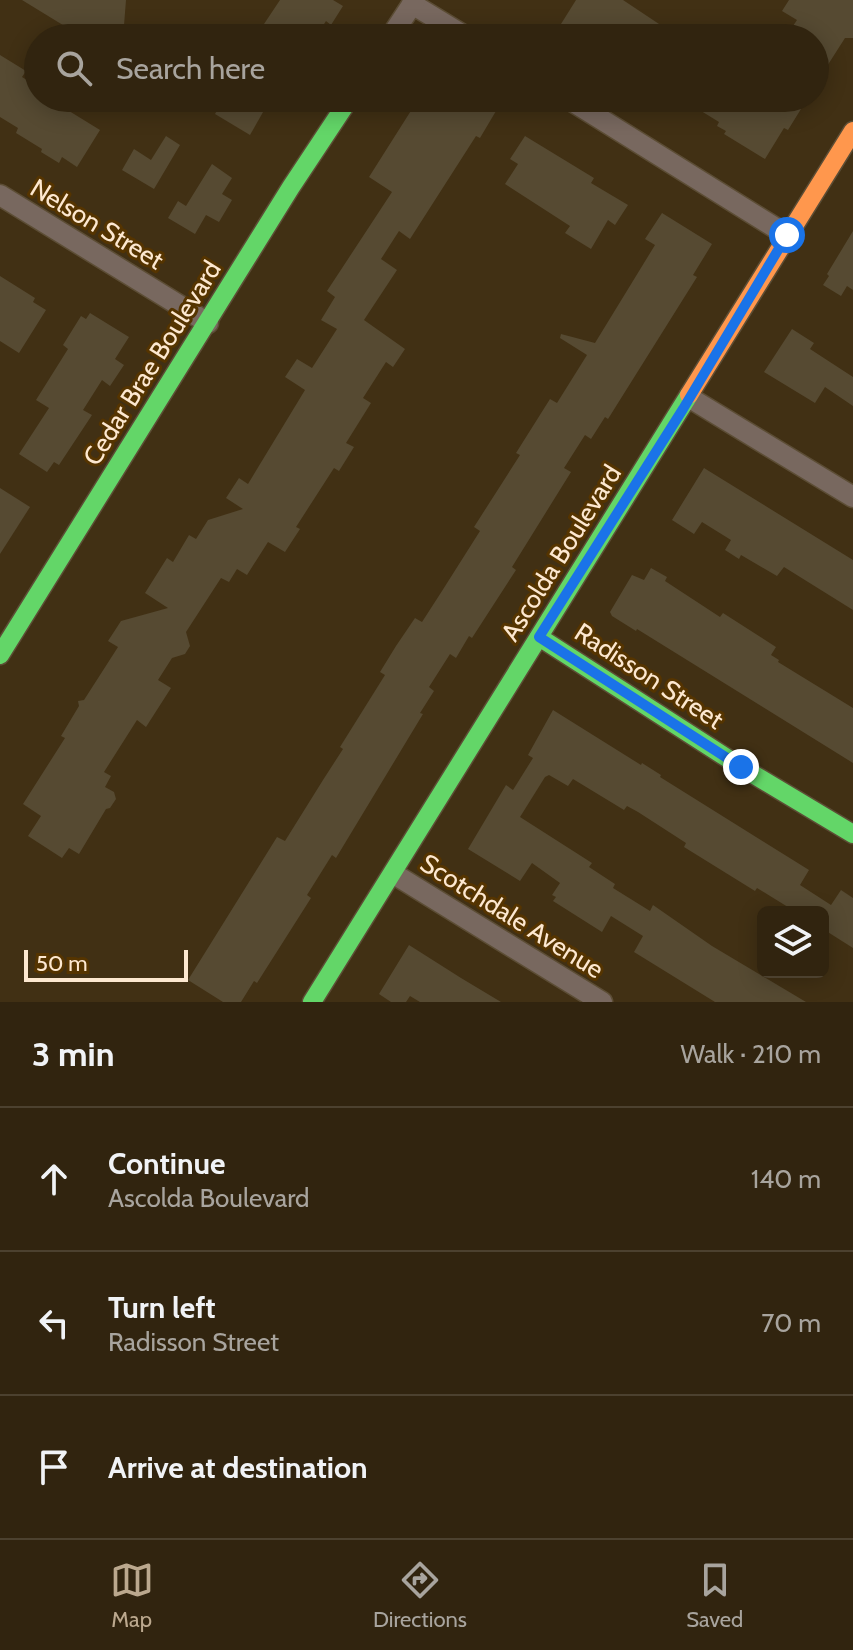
<!DOCTYPE html>
<meta charset="utf-8">
<style>
:root{--surface:#31240f;--page:#3d301d;--text:#f1f3f6;--muted:#a8a49e;--line:#4c412f;--accent:#bba88e}
body{margin:0;font-family:Cabin,sans-serif;background:var(--page);color:var(--text)}
.controls{position:absolute;right:24px;bottom:24px;display:grid;overflow:hidden;border-radius:12px;box-shadow:0 4px 20px #0003}
.controls button{width:72px;height:72px;display:grid;place-items:center;padding:0;border:0;border-bottom:2px solid var(--line);background:var(--surface);color:var(--text);font:40px sans-serif}
.scale{position:absolute;left:24px;bottom:20px;width:164px;box-sizing:border-box;padding-left:8px;border:4px solid #fde8d0;border-top:0;font-size:22px;line-height:28px;white-space:nowrap;color:#fde8d0;-webkit-text-stroke:6px #553400;paint-order:stroke}
.stop{position:absolute;width:24px;height:24px;margin:-18px;border:6px solid #1a73e8;border-radius:50%;background:#fff}
.stop.end{background:#1a73e8;border-color:#fff;box-shadow:0 2px 8px #0008}
.list{margin:0;padding:0;list-style:none}
h2{display:flex;justify-content:space-between;align-items:center;height:104px;margin:0;padding:0 32px;font-size:34px}
h2 small{font-size:26px;font-weight:400;color:var(--muted)}
.list li{display:grid;grid-template-columns:52px 1fr auto;gap:24px;align-items:center;box-sizing:border-box;height:144px;padding:0 32px;border-top:2px solid var(--line)}
.list b{display:block;font-size:30px;white-space:nowrap}
.list p{margin:0;font-size:26px;white-space:nowrap;color:var(--muted)}
.list em{font-size:26px;font-style:normal;color:var(--muted)}
.icon{flex:none;width:44px;height:44px;fill:none;stroke:currentColor;stroke-width:2;stroke-linecap:round;stroke-linejoin:round}
.map{position:relative;flex:none;width:853px;height:1002px;overflow:hidden}
.search{position:absolute;background:var(--surface);box-shadow:0 4px 20px #0003;left:24px;right:24px;top:24px;height:88px;display:flex;align-items:center;gap:20px;box-sizing:border-box;padding:0 28px;border-radius:44px;color:var(--muted);font-size:30px}
.sheet{height:536px;background:var(--surface)}
nav{display:flex;justify-content:space-around;align-items:center;box-sizing:border-box;height:112px;border-top:2px solid var(--line);background:var(--surface);font-size:22px;color:var(--muted)}
nav a{display:grid;justify-items:center;gap:4px}
nav .on{color:var(--accent)}
.map>svg:first-child{display:block}
.building{fill:#564a32}
.lines{fill:none;stroke-linecap:round;stroke-linejoin:round}
.street-casing{stroke:#5c4d35;stroke-width:23}
.fast-casing{stroke:#5c4d35;stroke-width:21}
.slow-casing{stroke:#5c4d35;stroke-width:21}
.street{stroke:#78685f;stroke-width:20}
.fast{stroke:#63d668;stroke-width:18}
.slow{stroke:#ff974d;stroke-width:18}
.route{stroke:#1a73e8;stroke-width:10}
.labels{text-anchor:middle;stroke-width:6;stroke-linejoin:round;paint-order:stroke}
.street-label{font-size:26px;fill:#fde8d0;stroke:#553400}
</style>
<div class="map">
<svg width="853" height="1002" viewBox="0 0 853 1002">
<rect width="100%" height="100%" fill="#413014"/>
<!-- building -->
<g class="building">
<polygon points="22,0 126,0 123,38 98,38 99,32 71,30"/>
<polygon points="280,0 333,0 343,6 331,25 326,21 315,38 264,38 270,28 264,24"/>
<polygon points="576,0 623,0 680,38 584,38 561,24"/>
<polygon points="789,0 853,0 853,38 845,38 815,85 815,38 785,38 797,20 782,11"/>
<polygon points="0,55 26,71 22,77 38,87 38,98 66,98 61,106 100,130 77,167 62,157 59,163 41,152 42,149 16,133 18,128 0,117"/>
<polygon points="224,98 271,98 250,135 215,114"/>
<polygon points="419,98 475,98 496,111 480,138 476,136 410,239 399,231 381,259 397,270 364,320 405,349 393,367 386,362 363,398 371,403 346,443 354,447 339,471 334,468 296,527 300,529 285,552 268,542 247,575 237,569 229,582 221,578 186,632 190,646 185,654 172,658 158,680 171,688 146,727 137,720 104,772 111,776 105,787 114,792 116,799 110,808 106,809 79,854 69,848 62,858 28,836 41,816 23,804 65,738 61,736 79,706 78,701 84,700 118,647 108,641 121,621 168,608 145,593 167,558 173,562 189,535 196,539 208,520 243,509 226,498 239,478 248,484 305,390 285,377 297,359 312,368 337,329 321,320 335,297 327,291 392,192 369,177"/>
<polygon points="680,98 784,98 801,109 788,130 784,128 765,159 724,134 726,131 717,126 719,122"/>
<polygon points="166,136 180,145 154,189 122,170 134,149 151,160"/>
<polygon points="525,136 594,178 591,183 628,205 615,225 608,220 591,249 565,233 570,226 505,184 518,164 510,159"/>
<polygon points="212,164 232,178 222,194 232,200 219,222 206,215 195,234 168,218 178,201 186,206"/>
<polygon points="662,213 712,244 693,275 697,277 608,419 605,417 591,439 585,435 564,468 571,472 512,567 516,570 472,638 469,636 456,658 450,654 429,687 434,691 420,713 423,714 336,858 332,855 307,895 311,898 257,983 254,981 241,1002 223,1002 188,980 277,837 285,841 323,780 343,749 340,747 385,675 380,672 396,646 415,618 422,622 442,591 480,531 474,527 520,455 516,453 550,399 557,403 587,355 560,338 561,334 595,343 655,245 645,239"/>
<polygon points="853,231 853,290 847,286 841,296 823,285 829,276 827,274"/>
<polygon points="0,276 35,298 33,302 46,310 19,353 0,341"/>
<polygon points="90,313 129,337 115,359 124,365 110,386 102,380 83,410 92,415 59,465 54,462 47,472 19,454 49,408 36,400 68,349 63,345 81,316 86,319"/>
<polygon points="792,329 814,343 810,349 853,377 853,406 825,387 815,403 764,372"/>
<polygon points="704,468 853,560 853,610 784,567 777,576 741,555 739,559 725,550 731,540 702,522 694,534 672,520"/>
<polygon points="0,488 30,507 0,554"/>
<polygon points="651,568 667,577 665,581 720,617 723,613 776,647 771,655 779,660 778,662 853,708 853,763 637,629 636,631 612,616 610,612 632,575 644,580"/>
<polygon points="553,710 641,765 642,763 661,775 660,777 809,870 800,885 831,905 841,890 853,898 853,948 823,929 823,912 796,912 757,888 755,891 684,847 686,843 638,812 627,806 624,810 573,779 568,786 549,775 545,777 520,817 592,863 589,867 615,884 613,888 650,911 653,905 712,946 806,1002 715,1002 634,952 643,936 611,916 602,932 553,901 556,897 552,895 560,883 532,863 520,881 468,849 506,785 513,790 533,758 528,755"/>
<polygon points="409,945 461,978 501,1002 420,1002 410,996 406,1002 391,1002 379,994"/>
</g>
<g class="lines">
<!-- street casing -->
<g class="street-casing">
<g id="street">
<polyline points="412,4 468,38"/>
<polyline points="390,38 415,0"/>
<polyline points="567,98 787,235"/>
<polyline points="0,195 208,323"/>
<polyline points="690,398 853,497"/>
<polyline points="394,874 602,1002"/>
</g>
</g>
<!-- fast casing -->
<g class="fast-casing">
<g id="fast">
<polyline points="539,637 741,767 853,834"/>
<polyline points="0,655 291,187 350,98"/>
<polyline points="312,1002 689,395"/>
</g>
</g>
<!-- slow casing -->
<g class="slow-casing">
<polyline id="slow" points="689,395 853,131"/>
</g>
<!-- street -->
<use href="#street" class="street"/>
<!-- fast -->
<use href="#fast" class="fast"/>
<!-- slow -->
<use href="#slow" class="slow"/>
</g>
<g class="lines">
<!-- route -->
<polyline class="route" points="741,767 539,637 683,409 787,235"/>
</g>
<g class="labels">
<!-- street labels -->
<g class="street-label">
<text transform="translate(97 224) rotate(31)" y="9">Nelson Street</text>
<text transform="translate(152 363) rotate(-58)" y="9">Cedar Brae Boulevard</text>
<text transform="translate(561 553) rotate(-58)" y="9">Ascolda Boulevard</text>
<text transform="translate(649 676) rotate(33)" y="9">Radisson Street</text>
<text transform="translate(512 916) rotate(32)" y="9">Scotchdale Avenue</text>
</g>
</g>
</svg>
<div class="controls">
<button><svg class="icon" aria-label="layers" viewBox="0 0 24 24"><path d="M12 4l9 5-9 5-9-5zM3 14l9 5 9-5"/></svg></button>
</div>
<div class="scale">50 m</div>
<div class="stop" style="left:787px;top:235px"></div>
<div class="stop end" style="left:741px;top:767px"></div>
<div class="search"><svg class="icon" aria-label="search" viewBox="0 0 24 24"><circle cx="10" cy="10" r="6"/><path d="M15 15l6 6"/></svg>Search here</div>
</div>
<section class="sheet">
<h2>3 min<small>Walk · 210 m</small></h2>
<ul class="list">
<li><svg class="icon" aria-label="ahead" viewBox="0 0 24 24"><path d="M12 20V5M6 11l6-6 6 6"/></svg><div><b>Continue</b><p>Ascolda Boulevard</p></div><em>140 m</em></li>
<li><svg class="icon" aria-label="left" viewBox="0 0 24 24"><path d="M17 20v-9H6M10 6l-5 5 5 5"/></svg><div><b>Turn left</b><p>Radisson Street</p></div><em>70 m</em></li>
<li><svg class="icon" aria-label="arrive" viewBox="0 0 24 24"><path d="M6 21V4h12l-3 4 3 4H6"/></svg><div><b>Arrive at destination</b></div></li>
</ul>
</section>
<nav>
<a class="on"><svg class="icon" aria-label="map" viewBox="0 0 24 24"><path d="M3 6l6-2 6 2 6-2v14l-6 2-6-2-6 2zM9 4v14M15 6v14"/></svg>Map</a>
<a><svg class="icon" aria-label="directions" viewBox="0 0 24 24"><path d="M12 3l9 9-9 9-9-9zM9 14v-3h6M13 9l2 2-2 2"/></svg>Directions</a>
<a><svg class="icon" aria-label="saved" viewBox="0 0 24 24"><path d="M7 4h10v16l-5-4-5 4z"/></svg>Saved</a>
</nav>
